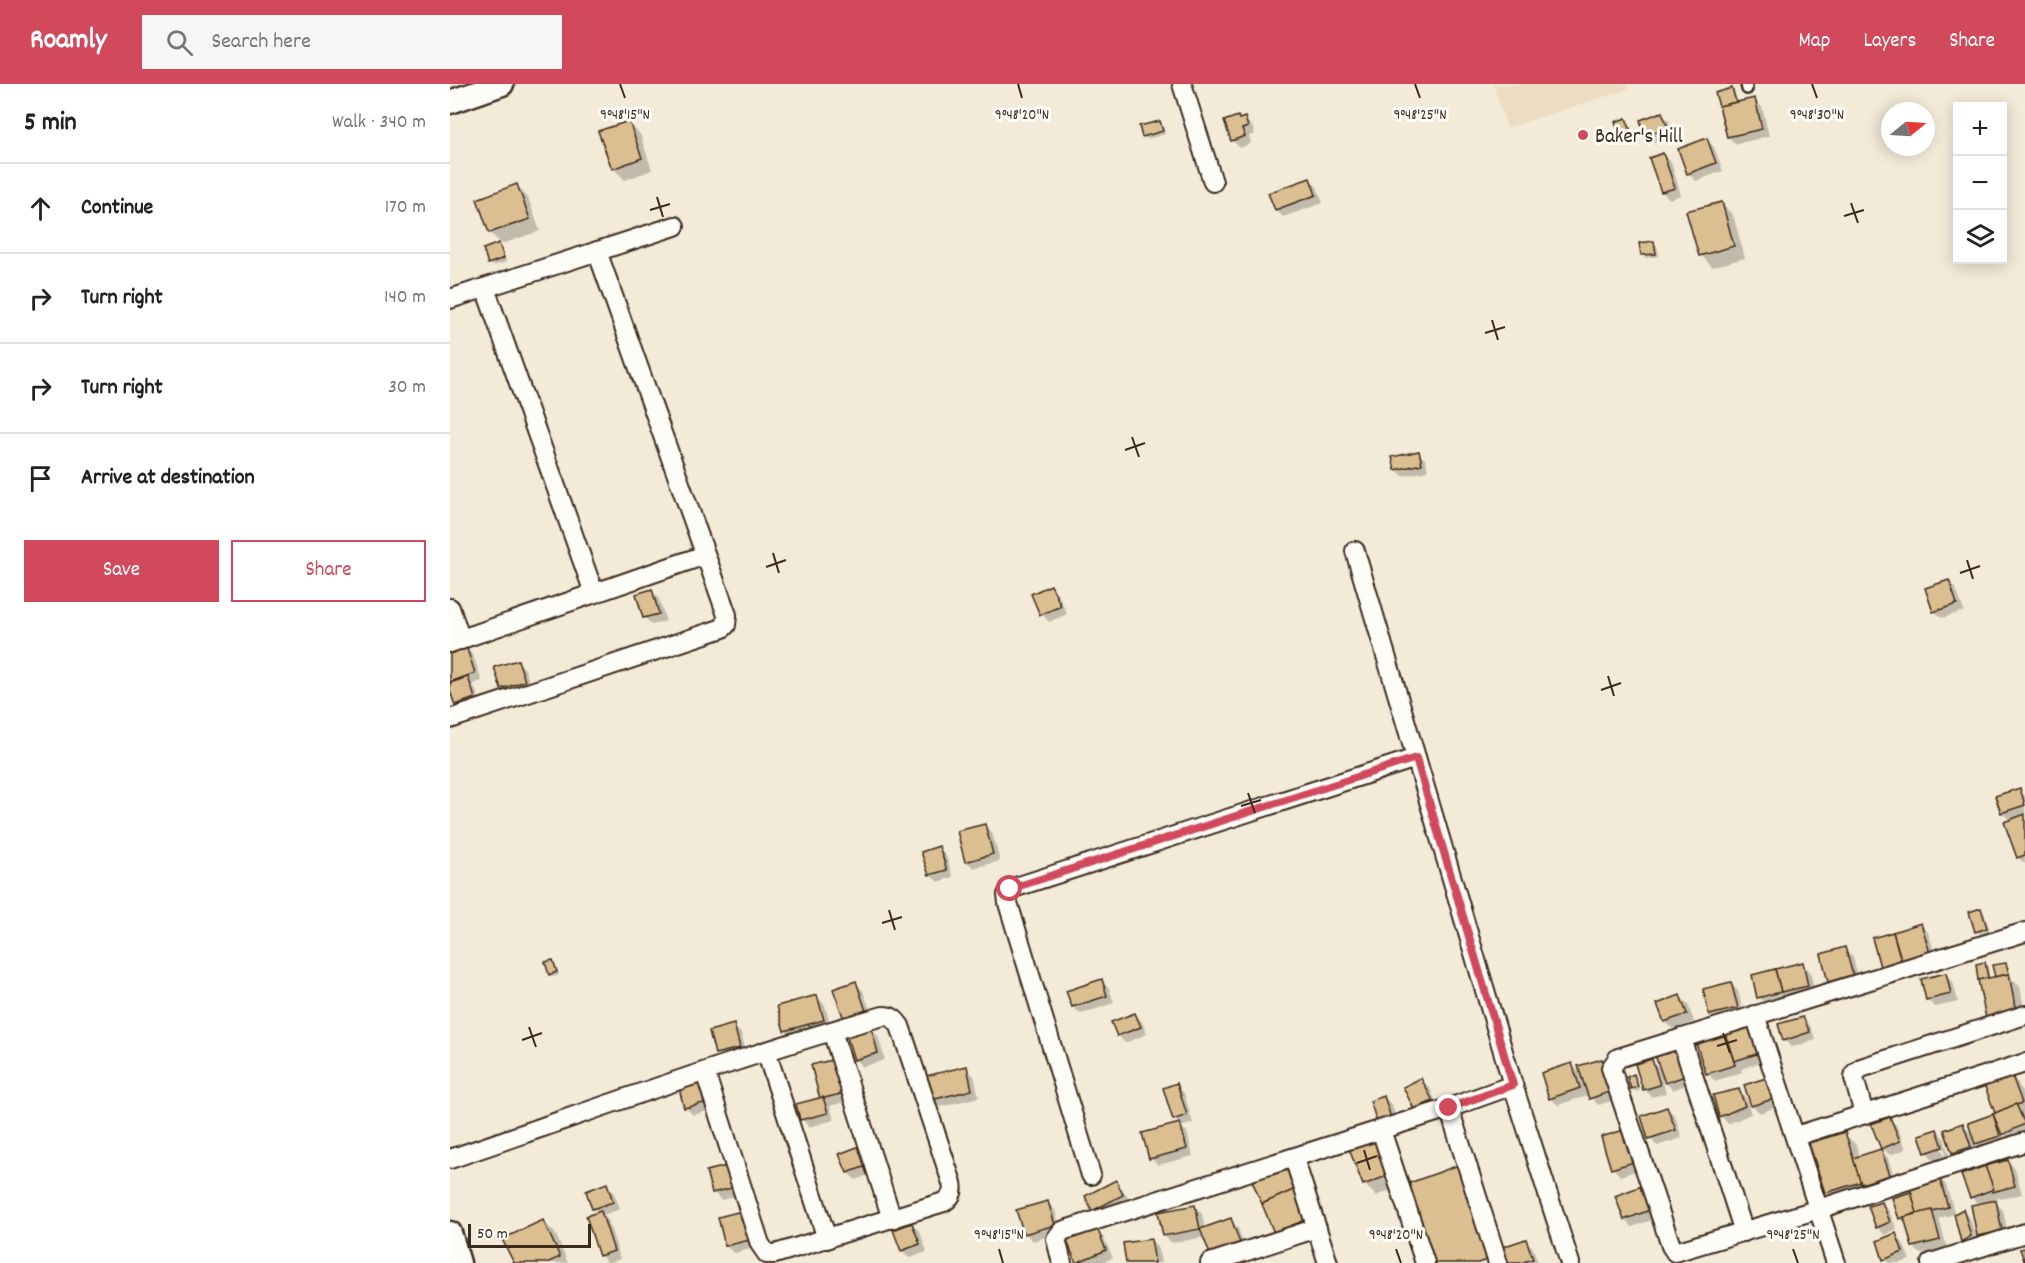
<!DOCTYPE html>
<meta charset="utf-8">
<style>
:root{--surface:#fff;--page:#f6f6f6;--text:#222;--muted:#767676;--line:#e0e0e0;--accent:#d1495b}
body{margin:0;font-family:Dekko,sans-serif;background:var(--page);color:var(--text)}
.controls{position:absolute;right:18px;top:18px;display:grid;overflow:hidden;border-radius:0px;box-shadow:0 3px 15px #0003}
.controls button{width:54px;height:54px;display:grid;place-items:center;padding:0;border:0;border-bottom:2px solid var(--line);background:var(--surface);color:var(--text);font:30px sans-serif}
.compass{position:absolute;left:1431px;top:18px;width:54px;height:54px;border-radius:50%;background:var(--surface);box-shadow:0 3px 15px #0003;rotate:72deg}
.scale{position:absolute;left:18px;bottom:15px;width:123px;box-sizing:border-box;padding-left:6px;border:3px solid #3b2a1e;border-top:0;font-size:16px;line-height:21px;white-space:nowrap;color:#3b2a1e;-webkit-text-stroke:4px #fdfcf7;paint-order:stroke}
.stop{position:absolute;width:18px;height:18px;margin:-14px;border:4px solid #d1495b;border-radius:50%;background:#fff}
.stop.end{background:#d1495b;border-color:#fff;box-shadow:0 2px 6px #0008}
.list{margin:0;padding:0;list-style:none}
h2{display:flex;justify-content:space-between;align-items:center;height:78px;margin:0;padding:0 24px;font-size:26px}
h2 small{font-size:20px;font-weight:400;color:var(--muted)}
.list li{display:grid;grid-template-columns:39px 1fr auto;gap:18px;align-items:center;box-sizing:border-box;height:90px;padding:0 24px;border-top:2px solid var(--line)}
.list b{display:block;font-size:22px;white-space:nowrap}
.list em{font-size:20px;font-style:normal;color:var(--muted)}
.actions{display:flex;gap:12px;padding:18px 24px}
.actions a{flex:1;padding:14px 0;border:2px solid var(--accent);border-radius:0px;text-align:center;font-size:21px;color:var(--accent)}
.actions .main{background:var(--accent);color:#fff}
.icon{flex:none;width:33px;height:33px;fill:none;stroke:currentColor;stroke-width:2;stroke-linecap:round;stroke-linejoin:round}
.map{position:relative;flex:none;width:1575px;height:1179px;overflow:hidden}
header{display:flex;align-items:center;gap:36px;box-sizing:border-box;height:84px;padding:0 30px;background:var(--accent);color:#fff}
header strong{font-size:28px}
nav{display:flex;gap:33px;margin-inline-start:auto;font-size:21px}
.search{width:420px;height:54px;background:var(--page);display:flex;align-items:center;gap:15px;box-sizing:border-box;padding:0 21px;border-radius:0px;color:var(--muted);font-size:22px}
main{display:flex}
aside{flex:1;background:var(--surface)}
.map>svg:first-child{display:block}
.built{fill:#ecddc2}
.shadow{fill:#0003;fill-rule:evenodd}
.building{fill:#dcbf90;stroke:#3b2a1e;stroke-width:1.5}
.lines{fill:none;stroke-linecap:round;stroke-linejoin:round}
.service-casing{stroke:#3b2a1e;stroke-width:14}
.minor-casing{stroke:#3b2a1e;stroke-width:22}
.tertiary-casing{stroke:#3b2a1e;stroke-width:27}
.service{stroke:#fdfcf7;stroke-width:9}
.minor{stroke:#fdfcf7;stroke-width:18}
.tertiary{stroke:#fdfcf7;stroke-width:22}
.route{stroke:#d1495b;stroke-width:8}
.ticks{fill:none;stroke:#3b2a1e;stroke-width:2}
.poi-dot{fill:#d1495b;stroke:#fdfcf7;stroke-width:2}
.labels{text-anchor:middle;stroke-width:6;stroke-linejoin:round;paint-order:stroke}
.poi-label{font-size:21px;fill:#3b2a1e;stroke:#fdfcf7;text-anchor:start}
.ticks-label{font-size:15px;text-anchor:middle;fill:#3b2a1e;stroke:#fdfcf7;stroke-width:6;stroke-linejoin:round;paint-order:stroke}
</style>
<header>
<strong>Roamly</strong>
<div class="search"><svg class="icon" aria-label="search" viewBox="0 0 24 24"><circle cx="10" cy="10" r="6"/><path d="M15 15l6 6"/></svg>Search here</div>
<nav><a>Map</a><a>Layers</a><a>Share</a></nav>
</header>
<main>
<aside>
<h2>5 min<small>Walk · 340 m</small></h2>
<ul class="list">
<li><svg class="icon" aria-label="ahead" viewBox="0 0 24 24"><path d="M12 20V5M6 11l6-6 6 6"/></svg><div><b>Continue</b></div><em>170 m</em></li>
<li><svg class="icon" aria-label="right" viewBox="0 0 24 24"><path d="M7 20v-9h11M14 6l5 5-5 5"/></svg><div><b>Turn right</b></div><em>140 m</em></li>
<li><svg class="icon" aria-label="right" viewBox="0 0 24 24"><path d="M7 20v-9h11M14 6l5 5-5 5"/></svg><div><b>Turn right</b></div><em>30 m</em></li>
<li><svg class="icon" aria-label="arrive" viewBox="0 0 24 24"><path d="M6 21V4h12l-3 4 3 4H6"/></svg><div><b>Arrive at destination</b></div></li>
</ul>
<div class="actions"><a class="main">Save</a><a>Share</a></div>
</aside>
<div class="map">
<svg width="1575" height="1179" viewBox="0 0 1575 1179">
<rect width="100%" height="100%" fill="#f3ead8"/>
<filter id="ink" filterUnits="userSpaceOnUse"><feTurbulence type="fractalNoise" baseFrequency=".0167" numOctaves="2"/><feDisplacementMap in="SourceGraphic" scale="12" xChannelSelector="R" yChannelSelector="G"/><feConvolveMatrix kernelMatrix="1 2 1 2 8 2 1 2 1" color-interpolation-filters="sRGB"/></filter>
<g filter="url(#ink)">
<!-- built -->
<polygon class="built" points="1043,0 1177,0 1178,5 1057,44"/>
<!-- shadow -->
<g class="shadow">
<polygon points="1282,6 1285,9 1288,20 1304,16 1312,23 1319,52 1286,60 1278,53 1267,10"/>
<polygon points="1211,30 1219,37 1224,51 1204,58 1196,51"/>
<polygon points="794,35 802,42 805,50 799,52 801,59 790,64 782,56 790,36"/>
<polygon points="1176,36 1179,39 1185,57 1176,60 1172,56"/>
<polygon points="178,39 190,50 202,86 175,96 163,84"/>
<polygon points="710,39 713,42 715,50 697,55 693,52"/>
<polygon points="1256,56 1264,63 1273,87 1246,97 1238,89"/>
<polygon points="1213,71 1221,78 1231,111 1220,115 1212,108"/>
<polygon points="860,95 867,103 873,119 833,133 826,126"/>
<polygon points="67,102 78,114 90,147 52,160 40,149 29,115"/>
<polygon points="1271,119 1283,131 1295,174 1262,183 1251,171"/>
<polygon points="1204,158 1207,162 1209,172 1196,174 1192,171"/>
<polygon points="48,161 52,164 56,178 43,182 39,179"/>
<polygon points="968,369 976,376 978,387 953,392 946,385"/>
<polygon points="1499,497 1506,505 1514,527 1492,534 1484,527"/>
<polygon points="601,502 608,510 617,530 599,538 592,530"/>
<polygon points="202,507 209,515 216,537 202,541 194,533"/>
<polygon points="15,564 23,571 32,597 23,600 32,621 13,627 6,620 2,608 0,609 0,569"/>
<polygon points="67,577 75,585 81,604 60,611 53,604"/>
<polygon points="1569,706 1575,712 1575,780 1568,773 1561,737 1552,729"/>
<polygon points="534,741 542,749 550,777 524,784 516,777"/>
<polygon points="489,764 496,772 503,793 488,798 480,791 473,769"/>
<polygon points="1531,826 1534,829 1540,847 1530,850 1526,847"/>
<polygon points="1470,841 1478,848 1487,876 1440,893 1424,855"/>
<polygon points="1395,865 1403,873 1409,899 1387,904 1380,897"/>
<polygon points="103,877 106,881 109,891 103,893 100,890"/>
<polygon points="1352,880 1360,887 1365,909 1316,921 1309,913"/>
<polygon points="1535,880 1538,883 1540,895 1546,894 1556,880 1559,884 1562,895 1570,903 1575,929 1537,933 1527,881"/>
<polygon points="1496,890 1503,898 1508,918 1485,923 1477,916"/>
<polygon points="651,897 659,904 664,919 631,930 623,923"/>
<polygon points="406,899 413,907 424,937 404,944"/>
<polygon points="1281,900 1288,907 1294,932 1268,938 1260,931"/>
<polygon points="367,913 375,921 381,944 343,954 335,946"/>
<polygon points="1230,913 1238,920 1244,938 1223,945 1215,938"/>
<polygon points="685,930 692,938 697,950 675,959 668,951"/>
<polygon points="1353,934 1360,942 1366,956 1342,963 1334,956"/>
<polygon points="283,942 291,949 297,971 274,977 266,969"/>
<polygon points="1304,942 1320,975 1291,985 1292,988 1265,997 1257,989 1248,960"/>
<polygon points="420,945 428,952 435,976 412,983 405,975"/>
<polygon points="1206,969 1244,998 1223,1006 1212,995 1216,1009 1202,1013 1194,1005 1202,977 1212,987"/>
<polygon points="1151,977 1159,984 1169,1015 1148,1021 1139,1011 1108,1021 1100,1014 1122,981 1133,992"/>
<polygon points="393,984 401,1016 380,1022 384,1036 359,1043 352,1035 372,1015"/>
<polygon points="516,984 524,992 529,1013 490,1023 483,1015"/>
<polygon points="1561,991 1568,999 1575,1016 1575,1028 1573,1029 1575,1034 1575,1051 1561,1057 1553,1049 1556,1059 1533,1067 1523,1056 1528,1071 1510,1076 1503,1069 1513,1041 1523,1052 1519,1040 1547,1030 1536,1001"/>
<polygon points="1183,992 1187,996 1190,1006 1186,1008 1182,1004"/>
<polygon points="971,996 979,1003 989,1024 973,1032 965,1025 955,1003"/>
<polygon points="1315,996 1323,1003 1329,1022 1310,1029 1302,1021"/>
<polygon points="249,1001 256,1008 261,1026 243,1031 235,1023"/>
<polygon points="726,1001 734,1009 743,1039 731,1043 737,1048 743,1072 708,1081 701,1074 730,1041 724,1035"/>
<polygon points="1289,1006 1296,1014 1301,1030 1278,1040 1271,1032"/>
<polygon points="934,1014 942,1021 948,1041 936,1045"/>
<polygon points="1217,1024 1225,1032 1232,1054 1207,1062 1200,1054"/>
<polygon points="1439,1034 1447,1042 1456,1065 1440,1071 1432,1064"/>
<path d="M1486,1047L1494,1054L1499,1071L1484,1076L1476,1068ZM1488,1054H1491L1496,1070L1494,1071Z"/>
<polygon points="1395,1050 1406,1061 1410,1073 1431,1066 1438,1074 1446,1099 1388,1120 1377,1108"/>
<polygon points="930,1054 942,1065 956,1101 1009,1083 1025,1099 1053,1179 982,1179 955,1100 926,1112 914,1100 901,1065"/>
<polygon points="1153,1054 1194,1084 1170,1092 1163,1084"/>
<polygon points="391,1070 429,1087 406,1096 398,1089"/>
<polygon points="1558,1077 1565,1085 1572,1110 1551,1115 1549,1113 1535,1118 1545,1118 1553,1126 1559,1154 1536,1158 1528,1151 1529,1121 1521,1113"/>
<polygon points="284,1091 289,1111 271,1116 263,1108"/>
<polygon points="1489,1093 1496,1101 1505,1130 1489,1134 1497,1164 1471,1170 1463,1163 1458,1142 1450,1134 1444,1115 1463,1109"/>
<polygon points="665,1098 673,1105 680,1118 651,1134 643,1126"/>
<polygon points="804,1098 873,1145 826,1148"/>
<polygon points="157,1101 164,1109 170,1125 153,1131 158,1136 170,1175 158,1179 150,1171 149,1129 144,1124"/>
<polygon points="1196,1102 1212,1132 1182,1143 1175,1135"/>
<polygon points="597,1118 605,1126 611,1148 583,1157 575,1149"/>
<polygon points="1432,1119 1439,1127 1447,1145 1435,1151 1427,1143"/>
<polygon points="744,1122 752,1130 755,1145 781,1136 788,1144 796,1167 768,1176 755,1153 722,1159 714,1152"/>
<polygon points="1513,1127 1520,1134 1528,1160 1520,1165 1513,1157 1506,1131"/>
<polygon points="269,1134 310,1163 284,1169 276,1162"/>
<polygon points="93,1138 105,1149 118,1179 65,1179"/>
<polygon points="462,1140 470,1148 477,1168 459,1174 452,1167"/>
<polygon points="646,1146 654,1154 663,1174 651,1179 628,1179 619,1158"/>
<polygon points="1446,1151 1453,1159 1460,1176 1451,1179 1439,1179 1435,1175"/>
<polygon points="701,1156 708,1164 711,1179 677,1179"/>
<polygon points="1076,1156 1083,1164 1088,1179 1060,1179"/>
</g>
<!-- building -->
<g class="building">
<polygon points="1282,4 1286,18 1269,22 1265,9"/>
<polygon points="1305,14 1312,45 1277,53 1269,22"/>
<polygon points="1212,28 1218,44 1195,52 1190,36"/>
<polygon points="788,32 789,35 795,33 798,43 792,45 795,52 781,57 774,37"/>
<polygon points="1176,34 1183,53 1171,57 1165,38"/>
<polygon points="179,37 192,74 162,85 148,47"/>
<polygon points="710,37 713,47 692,53 689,42"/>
<polygon points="1257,54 1266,79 1237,90 1228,65"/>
<polygon points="1213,69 1225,104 1211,108 1199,74"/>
<polygon points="860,94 866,111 825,126 818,109"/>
<polygon points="67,100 80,135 39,149 27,115"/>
<polygon points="1272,118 1284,162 1249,172 1236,127"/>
<polygon points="1204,157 1206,170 1191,171 1189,159"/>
<polygon points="49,159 54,174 38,180 33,165"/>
<polygon points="969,367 972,380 945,386 942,373"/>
<polygon points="1499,496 1507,520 1483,528 1475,504"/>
<polygon points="601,501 611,522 590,531 581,510"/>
<polygon points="202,505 209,530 193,534 186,510"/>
<polygon points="16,562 25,589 0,598 0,568"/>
<polygon points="68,576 75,597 51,605 44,583"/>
<polygon points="18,593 25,614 5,621 0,607 0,599"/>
<polygon points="1570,704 1575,721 1551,729 1545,712"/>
<polygon points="1575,730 1575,771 1567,774 1554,738"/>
<polygon points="535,740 543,770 515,778 507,747"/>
<polygon points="489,762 497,786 479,791 471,768"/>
<polygon points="1531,824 1537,844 1525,848 1519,828"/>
<polygon points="1471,839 1480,869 1452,878 1443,848"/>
<polygon points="1443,848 1452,880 1431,886 1422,854"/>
<polygon points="1395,863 1403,891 1378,898 1371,870"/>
<polygon points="103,876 107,888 99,891 95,878"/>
<polygon points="1353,878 1358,902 1331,908 1325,885"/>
<polygon points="1535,878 1538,894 1528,896 1526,880"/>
<polygon points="1556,879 1559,890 1545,893 1542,881"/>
<polygon points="1325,885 1331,908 1307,914 1302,891"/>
<polygon points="1496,889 1501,910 1476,916 1471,895"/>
<polygon points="1559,890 1566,928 1536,934 1528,896"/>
<polygon points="652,895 657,912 622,923 616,907"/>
<polygon points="406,897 417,930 395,938 383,905"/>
<polygon points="1281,898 1288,924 1259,931 1253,905"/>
<polygon points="367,911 374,936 334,947 327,922"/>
<polygon points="1230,911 1237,930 1214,938 1207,920"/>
<polygon points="685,929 691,943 667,952 661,938"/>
<polygon points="1353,933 1360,948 1333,957 1328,940"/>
<polygon points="284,940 290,964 265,970 259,947"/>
<polygon points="1304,940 1313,968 1284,977 1275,950"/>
<polygon points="421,943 428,969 404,976 396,950"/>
<polygon points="1275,950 1285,981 1256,990 1246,959"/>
<polygon points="1227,960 1238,991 1215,999 1204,968"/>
<polygon points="386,975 395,1009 370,1015 361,981"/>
<polygon points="1152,975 1162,1007 1139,1015 1128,982"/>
<polygon points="1202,975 1210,1001 1193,1006 1185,980"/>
<polygon points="1122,979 1130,1004 1099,1015 1091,989"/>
<polygon points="517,982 522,1006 481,1016 476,992"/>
<polygon points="1561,989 1572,1019 1545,1029 1534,1000"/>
<polygon points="1184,990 1188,1003 1181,1005 1177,993"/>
<polygon points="971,994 983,1017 964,1025 953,1003"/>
<polygon points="1316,994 1323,1015 1301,1022 1294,1001"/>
<polygon points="249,999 254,1019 234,1024 229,1004"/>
<polygon points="727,999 737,1031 723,1036 713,1004"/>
<polygon points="1289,1005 1295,1022 1269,1033 1263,1011"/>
<polygon points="934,1012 941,1034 927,1038 920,1017"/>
<polygon points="373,1013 378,1029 350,1036 346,1020"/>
<polygon points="1566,1020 1575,1040 1552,1051 1543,1030"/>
<polygon points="1217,1023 1226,1046 1198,1055 1191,1032"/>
<polygon points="1543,1030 1550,1052 1525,1060 1518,1039"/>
<polygon points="1440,1033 1450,1057 1431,1065 1421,1040"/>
<polygon points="730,1039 737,1065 699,1075 692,1049"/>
<polygon points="1513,1039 1521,1063 1502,1069 1494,1046"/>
<polygon points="1177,1045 1187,1077 1161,1085 1151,1053"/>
<polygon points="1487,1045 1493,1063 1475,1069 1469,1051"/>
<polygon points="1395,1048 1411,1098 1375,1109 1359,1059"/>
<polygon points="930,1052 945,1089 913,1101 899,1065"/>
<polygon points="415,1060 422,1080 397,1089 389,1070"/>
<polygon points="1431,1065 1440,1091 1411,1100 1403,1074"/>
<polygon points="1558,1076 1565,1102 1542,1108 1535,1082"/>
<polygon points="840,1081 850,1103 812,1120 802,1097"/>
<polygon points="1009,1081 1042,1174 1028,1179 981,1179 954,1101"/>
<polygon points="277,1082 282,1104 262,1109 256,1087"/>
<polygon points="1535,1082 1544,1105 1520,1114 1511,1091"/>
<polygon points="1489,1092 1498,1123 1467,1131 1459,1100"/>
<polygon points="666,1096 673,1111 642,1127 635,1112"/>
<polygon points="157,1099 163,1118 142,1125 136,1107"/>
<polygon points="1197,1100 1205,1124 1174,1136 1165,1112"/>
<polygon points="850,1103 862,1133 824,1149 812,1120"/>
<polygon points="1461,1108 1467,1129 1449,1135 1442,1114"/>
<polygon points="1546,1116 1552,1147 1527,1152 1521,1121"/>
<polygon points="598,1117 605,1141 574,1150 566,1126"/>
<polygon points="1432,1118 1440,1138 1426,1144 1418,1122"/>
<polygon points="745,1121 750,1145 713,1152 708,1128"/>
<polygon points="1513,1125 1521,1152 1511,1158 1504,1130"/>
<polygon points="296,1126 304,1155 275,1162 268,1133"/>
<polygon points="1482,1126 1490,1156 1462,1163 1454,1133"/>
<polygon points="151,1127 164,1167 149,1172 136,1132"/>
<polygon points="781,1134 790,1159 760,1170 750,1145"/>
<polygon points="93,1136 110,1173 97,1179 64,1179 52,1155"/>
<polygon points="462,1139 470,1160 451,1167 443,1146"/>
<polygon points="647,1144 656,1166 626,1179 617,1157"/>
<polygon points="1446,1149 1453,1168 1433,1176 1427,1157"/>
<polygon points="701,1155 705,1179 676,1179 673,1159"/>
<polygon points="1076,1155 1083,1175 1070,1179 1058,1179 1052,1163"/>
<polygon points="1575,1164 1575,1179 1570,1165"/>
</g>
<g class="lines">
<!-- service casing -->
<g class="service-casing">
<polyline id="service" points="1296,0 1297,5"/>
</g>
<!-- minor casing -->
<g class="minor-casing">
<g id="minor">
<polyline points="732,0 763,98"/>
<polyline points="35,204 144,509"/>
<polyline points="0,215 225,142"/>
<polyline points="905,467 1063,1001 1120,1179"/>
<polyline points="0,524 11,556"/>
<polyline points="0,559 255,471"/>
<polyline points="0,635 273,544 276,541 277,531 147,167"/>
<polyline points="1575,848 1168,974 1161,984 1221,1162 1225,1168 1369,1125 1575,1058"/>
<polyline points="1305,931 1386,1179"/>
<polyline points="382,947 442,1135"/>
<polyline points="1231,954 1294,1148"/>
<polyline points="316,967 377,1155"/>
<polyline points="999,1024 1048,1179"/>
<polyline points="1414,1030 1404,994 1405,989 1411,984 1575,931"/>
<polyline points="931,1046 975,1179"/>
<polyline points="1346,1052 1575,979"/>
<polyline points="844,1074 878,1179"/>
<path d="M0,1075C144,1026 287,973 433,932C442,932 445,935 450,942L502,1099C504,1108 502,1113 494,1118L325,1170H317L310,1160L255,988"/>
<polyline points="641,1091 558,819 557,811 560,805 966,674"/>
<polyline points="612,1179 606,1155 612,1147 999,1024 1063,1001"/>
<polyline points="760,1179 867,1144"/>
<polyline points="1481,1179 1575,1149"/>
</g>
</g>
<!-- tertiary casing -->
<g class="tertiary-casing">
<g id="tertiary">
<polyline points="0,18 52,0"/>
<polyline points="0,1149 9,1179"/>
</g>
</g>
<!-- service -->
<use href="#service" class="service"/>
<!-- minor -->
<use href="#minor" class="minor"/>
<!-- tertiary -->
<use href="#tertiary" class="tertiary"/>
</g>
</g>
<g class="lines" filter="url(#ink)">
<!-- route -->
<polyline class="route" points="560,805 966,674 1063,1001 999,1024"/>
</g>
<!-- ticks -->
<path class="ticks" d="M170,0L175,14M568,0L572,14M965,0L970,14M1362,0L1367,14M207,113L213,133M1401,119L1408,139M200,126L220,120M1394,132L1414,126M1042,236L1048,256M1035,249L1055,243M682,353L689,373M675,366L695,359M323,469L329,489M1517,476L1523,495M316,483L336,476M1510,489L1530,482M1158,592L1164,612M1151,606L1171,599M798,709L805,729M791,722L811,716M439,826L445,846M432,839L452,833M79,943L86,963M1273,949L1280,969M72,956L92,949M1267,962L1287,956M914,1066L920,1086M907,1079L927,1072M549,1165L553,1179M946,1165L951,1179M1343,1165L1348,1179"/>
<!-- markers -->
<circle class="poi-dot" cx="1133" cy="51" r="6"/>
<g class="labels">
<!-- poi labels -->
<g class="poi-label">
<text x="1145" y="58">Baker's Hill</text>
</g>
</g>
<g class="ticks-label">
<text x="175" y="35">9°48'15"N</text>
<text x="572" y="35">9°48'20"N</text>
<text x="970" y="35">9°48'25"N</text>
<text x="1367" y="35">9°48'30"N</text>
<text x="549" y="1155">9°48'15"N</text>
<text x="946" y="1155">9°48'20"N</text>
<text x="1343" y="1155">9°48'25"N</text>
</g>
</svg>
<div class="controls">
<button>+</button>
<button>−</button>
<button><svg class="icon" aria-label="layers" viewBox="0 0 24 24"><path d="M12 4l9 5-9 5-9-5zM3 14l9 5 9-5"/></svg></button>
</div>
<svg class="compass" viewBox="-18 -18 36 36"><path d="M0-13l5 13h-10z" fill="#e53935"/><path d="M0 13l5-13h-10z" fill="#767676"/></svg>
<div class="scale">50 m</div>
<div class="stop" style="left:560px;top:805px"></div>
<div class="stop end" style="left:999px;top:1024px"></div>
</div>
</main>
